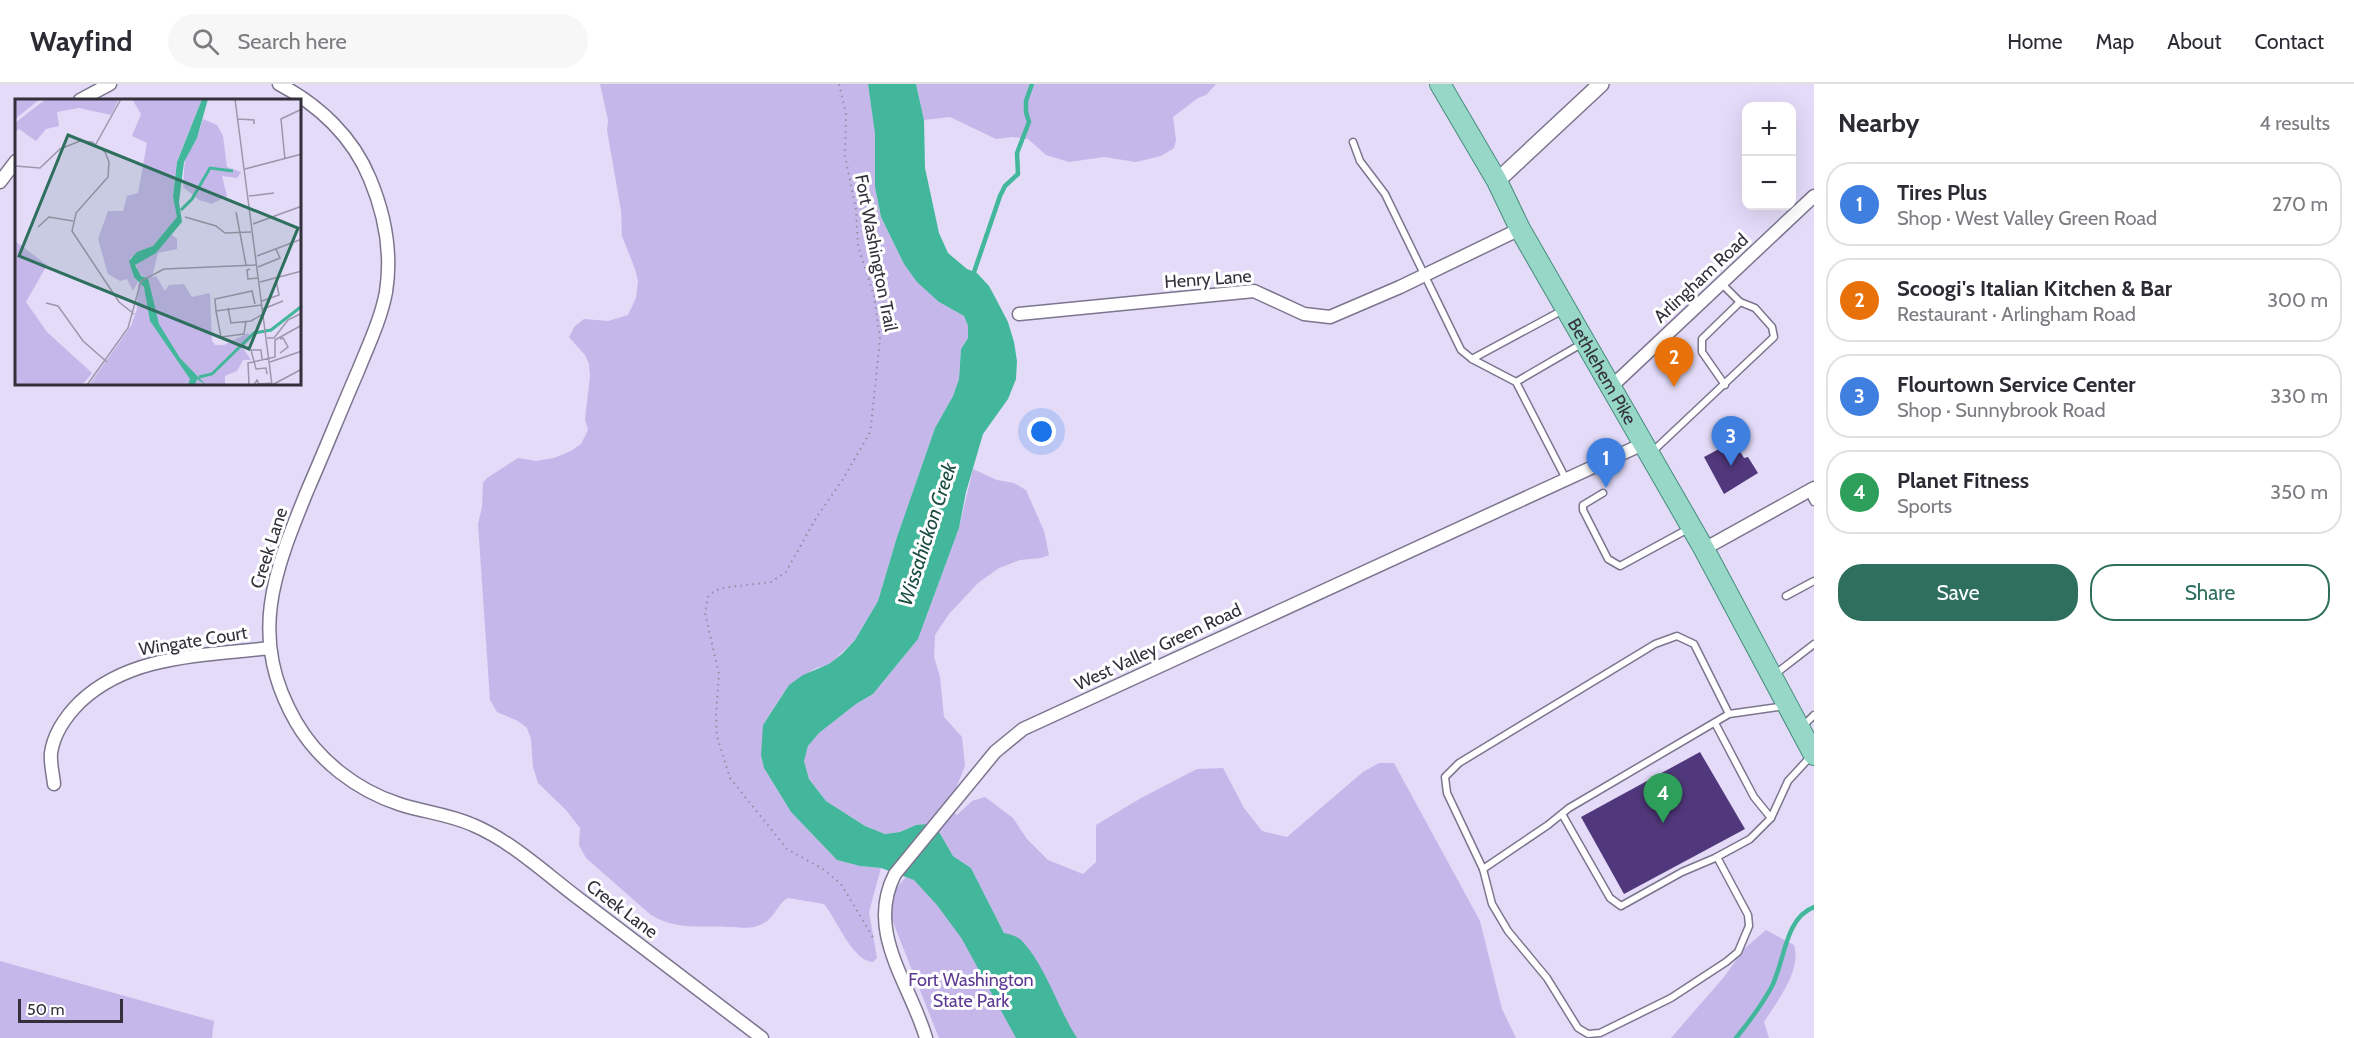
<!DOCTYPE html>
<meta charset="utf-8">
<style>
:root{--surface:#fff;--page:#f7f7f7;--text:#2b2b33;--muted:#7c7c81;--line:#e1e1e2;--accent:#2e6f5e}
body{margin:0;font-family:Cabin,sans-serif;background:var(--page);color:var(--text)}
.controls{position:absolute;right:18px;top:18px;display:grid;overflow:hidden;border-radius:12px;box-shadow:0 6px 24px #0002}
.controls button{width:54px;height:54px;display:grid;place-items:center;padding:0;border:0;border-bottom:2px solid var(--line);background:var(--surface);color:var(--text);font:30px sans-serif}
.scale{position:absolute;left:18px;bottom:15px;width:105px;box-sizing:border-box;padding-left:6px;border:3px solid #33303b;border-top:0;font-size:16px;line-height:21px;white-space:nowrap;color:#33303b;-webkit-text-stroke:4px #fff;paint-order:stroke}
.you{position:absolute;left:1042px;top:348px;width:21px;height:21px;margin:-15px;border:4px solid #fff;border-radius:50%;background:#1a73e8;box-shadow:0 0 0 9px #1a73e833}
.badge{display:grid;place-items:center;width:39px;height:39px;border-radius:50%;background:var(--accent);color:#fff;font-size:20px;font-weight:700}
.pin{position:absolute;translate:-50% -50px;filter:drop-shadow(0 2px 3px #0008)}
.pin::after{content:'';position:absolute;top:32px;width:21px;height:18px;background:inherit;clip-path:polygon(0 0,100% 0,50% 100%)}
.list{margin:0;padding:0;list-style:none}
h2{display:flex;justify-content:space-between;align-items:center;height:78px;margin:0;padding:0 24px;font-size:26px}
h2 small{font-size:20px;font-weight:400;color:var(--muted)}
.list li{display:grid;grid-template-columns:39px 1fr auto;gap:18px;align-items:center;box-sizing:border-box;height:84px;margin:0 12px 12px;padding:0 12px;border:2px solid var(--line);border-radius:24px}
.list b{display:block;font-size:22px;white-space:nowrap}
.list p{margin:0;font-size:20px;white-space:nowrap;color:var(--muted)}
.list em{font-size:20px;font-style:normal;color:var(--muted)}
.actions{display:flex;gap:12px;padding:18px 24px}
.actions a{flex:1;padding:14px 0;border:2px solid var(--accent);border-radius:24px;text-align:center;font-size:21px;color:var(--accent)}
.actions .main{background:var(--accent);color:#fff}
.icon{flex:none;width:33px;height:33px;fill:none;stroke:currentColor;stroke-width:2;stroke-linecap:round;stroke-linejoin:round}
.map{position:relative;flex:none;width:1814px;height:954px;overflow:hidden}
header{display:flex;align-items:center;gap:36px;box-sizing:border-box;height:84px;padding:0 30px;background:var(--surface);border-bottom:2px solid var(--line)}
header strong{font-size:28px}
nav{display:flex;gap:33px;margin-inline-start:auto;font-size:21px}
.search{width:420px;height:54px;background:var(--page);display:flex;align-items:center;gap:15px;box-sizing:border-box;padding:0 21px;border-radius:33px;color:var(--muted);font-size:22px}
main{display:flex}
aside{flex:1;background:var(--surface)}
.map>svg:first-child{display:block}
.green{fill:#c5b7e9}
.water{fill:#43b79b}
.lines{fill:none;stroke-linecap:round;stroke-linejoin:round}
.stream{stroke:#43b79b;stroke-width:4.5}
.building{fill:#51387c}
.service-casing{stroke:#7c758e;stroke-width:9}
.minor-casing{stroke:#7c758e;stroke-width:15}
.tertiary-casing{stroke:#7c758e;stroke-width:18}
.primary-casing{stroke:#478c7e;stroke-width:22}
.path{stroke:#938ea2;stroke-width:2;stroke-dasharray:1.5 4.5;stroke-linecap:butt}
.service{stroke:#fff;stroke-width:6}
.minor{stroke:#fff;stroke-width:12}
.tertiary{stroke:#fff;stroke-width:15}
.primary{stroke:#97d7c7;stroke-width:20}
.labels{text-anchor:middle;stroke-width:6;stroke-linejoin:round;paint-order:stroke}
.street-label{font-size:18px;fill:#33303b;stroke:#fff}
.park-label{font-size:18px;fill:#5c3992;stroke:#fff}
.water-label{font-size:20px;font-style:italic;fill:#1b4c40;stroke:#fff}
.inset-river{fill:none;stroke:#43b79b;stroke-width:3}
.inset-road{fill:none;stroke:#9d97ac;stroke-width:1.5}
.view{fill:#2e6f5e;fill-opacity:0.15;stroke:#2e6f5e;stroke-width:3}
.inset-edge{fill:none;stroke:#33303b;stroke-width:3}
</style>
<header>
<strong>Wayfind</strong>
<div class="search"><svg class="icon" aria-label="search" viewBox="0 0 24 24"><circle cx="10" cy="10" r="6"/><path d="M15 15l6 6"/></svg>Search here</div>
<nav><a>Home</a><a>Map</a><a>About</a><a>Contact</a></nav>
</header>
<main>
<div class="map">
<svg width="1814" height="954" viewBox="0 0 1814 954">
<rect width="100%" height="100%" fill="#e3dbf8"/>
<!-- green -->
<g class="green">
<path d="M600,0H868L875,50V103L881,133L904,180L939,218L964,232L968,242V254L961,265L959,295L953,312L935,344L897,453L878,517L855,556L829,581L816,584L789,601L763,641L764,684L791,728L837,776L860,782L881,784L869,828L877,874L873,878C853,878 836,834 824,820L788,814C777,820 775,834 762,840C751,846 742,843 730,843C702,841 677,847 651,831L586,774L579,761L580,744L566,726L538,699L533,683L531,655L527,644L518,637L497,628L490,616L478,440L482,423L483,399L487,394L518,374L536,377L554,374L571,367L581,360L588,346L585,335L590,292L589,280L585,271L569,253L575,242L584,235L608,237L628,231L636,214L638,197L635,185L622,152L621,127L607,46L608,36Z"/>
<polygon points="916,0 1216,0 1206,11 1198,14 1173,33 1176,56 1174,64 1161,72 1136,78 1104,73 1069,78 1046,71 1028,55 1012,53 996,55 950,33 924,36"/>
<polygon points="973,385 997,396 1014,399 1026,406 1044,447 1049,471 1041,474 1020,476 999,484 978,499 949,530 935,551 934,573 940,593 944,633 962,653 965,682 956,704 943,722 957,731 972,717 985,713 1013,734 1027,755 1048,776 1083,790 1096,778 1096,741 1141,714 1197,685 1223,684 1244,724 1262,747 1287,753 1363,688 1379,679 1394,679 1480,837 1502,925 1516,954 939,954 885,818 919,777 1004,849 971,784 953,772 938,746 916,741 900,748 885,750 865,742 826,717 809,695 804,677 808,662 819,649 856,620 873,610 918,555 959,444"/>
<path d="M1766,846L1794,861C1802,887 1777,917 1764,938L1769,954H1671L1724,893L1744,865Z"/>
<polygon points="0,877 214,937 212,954 0,954"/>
</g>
<!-- water -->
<path class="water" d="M868,0H916L924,36L925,84L939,149L948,169L967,185L977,189L989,202L996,215L1008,238L1014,258L1017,277L1016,295L1008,315L983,350L966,408L959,444L918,555L873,610L856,620L819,649L808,662L804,677L809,695L826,717L865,742L885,750L900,748L916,741L930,740L938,746L953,772L971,784L1004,849C1009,850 1017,852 1021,856C1045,880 1058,925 1077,954H1016L962,855L937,821L914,796L881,784L860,782L837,776L791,728L764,684L761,671L763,641L789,601L803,591L829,580L842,570L855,556L878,517L897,453L935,344L953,312L959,295L961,265L968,254V242L964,232L939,218L917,198L904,180L881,133L875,103V50Z"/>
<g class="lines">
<!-- stream -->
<g class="stream">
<polyline points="973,191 1000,112 1005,102 1018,90 1017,69 1029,38 1026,28 1026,17 1032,0"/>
<path d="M1736,954C1749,938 1761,922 1771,904C1785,879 1784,834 1814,823"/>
</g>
</g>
<!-- building -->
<g class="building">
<polygon points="1734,357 1744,374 1748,373 1758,389 1724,410 1704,373"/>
<polygon points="1700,668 1745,745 1624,810 1581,733"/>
</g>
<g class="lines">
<!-- service casing -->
<g class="service-casing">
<g id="service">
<polyline points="1353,58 1360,77 1385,110 1461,266 1472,275 1516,298 1566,395"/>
<polyline points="1472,275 1563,226"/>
<polyline points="1516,298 1583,259"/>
<polyline points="1725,301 1702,268 1702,255 1740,218"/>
<polyline points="1652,368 1774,253 1772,243 1755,224 1740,218 1721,199"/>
<polyline points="1808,407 1814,418"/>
<polyline points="1603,409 1583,421 1583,426 1608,475 1620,482 1688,445"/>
<polyline points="1786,512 1814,497"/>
<polyline points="1774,591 1814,560"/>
<polyline points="1729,630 1694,560 1677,552 1655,560 1459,679 1445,693 1447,709 1483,785 1548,741 1569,724 1729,630 1785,622"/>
<polyline points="1715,639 1754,713 1771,734"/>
<polyline points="1803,642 1814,631"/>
<polyline points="1562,730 1610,814 1621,822 1682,788 1715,774 1750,755 1771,734 1788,697 1812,671"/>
<polyline points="1483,785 1492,820 1508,847 1547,894 1578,944 1588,950 1600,949 1671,914 1726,878 1738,868 1749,842 1748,831 1717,773"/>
</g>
</g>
<!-- minor casing -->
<g class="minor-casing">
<g id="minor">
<path d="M279,0C319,21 353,53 370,95C385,131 392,170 386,208C381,235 368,262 358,287C341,326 325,366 308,405C274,488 247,553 296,638C318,676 356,706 399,720C423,728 449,730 473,741C511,757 545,789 578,814C639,861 701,907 762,954"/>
<polyline points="80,16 110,0"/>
<polyline points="0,98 16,77"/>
<polyline points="1019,230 1254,207 1304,230 1330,233 1400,203 1520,145"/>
<polyline points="1612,302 1814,112"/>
<polyline points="1704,465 1814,404"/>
<path d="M54,700C53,690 50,679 51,669C54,648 66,632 80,618C131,570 204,572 270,564"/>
<path d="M926,954C910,899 865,848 895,790L995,668L1023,645L1643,360"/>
</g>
</g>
<!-- tertiary casing -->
<g class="tertiary-casing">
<polyline id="tertiary" points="1497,97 1601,0"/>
</g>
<!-- primary casing -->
<g class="primary-casing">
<g id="primary">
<path id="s1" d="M1440,0L1497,97L1520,145L1704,465L1814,671"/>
</g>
</g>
<!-- path -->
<polyline class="path" points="839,0 846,30 845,72 856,126 858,162 874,212 880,255 871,342 869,350 843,395 816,434 786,488 771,498 723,504 714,507 708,513 705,529 719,590 716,631 717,652 730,694 787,765 823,785 841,800 874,855"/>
<!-- service -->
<use href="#service" class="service"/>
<!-- minor -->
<use href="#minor" class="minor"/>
<!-- tertiary -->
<use href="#tertiary" class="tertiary"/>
<!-- primary -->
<use href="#primary" class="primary"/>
</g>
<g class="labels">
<!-- street labels -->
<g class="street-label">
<text transform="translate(876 169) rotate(79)" y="6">Fort Washington Trail</text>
<text transform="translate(1701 194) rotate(-43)" y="6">Arlingham Road</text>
<text transform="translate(1208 195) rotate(-4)" y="6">Henry Lane</text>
<text dy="6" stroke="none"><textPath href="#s1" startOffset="330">Bethlehem Pike</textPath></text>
<text transform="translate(269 464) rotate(-72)" y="6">Creek Lane</text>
<text transform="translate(193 557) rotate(-9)" y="6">Wingate Court</text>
<text transform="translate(1158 563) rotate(-25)" y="6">West Valley Green Road</text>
<text transform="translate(622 825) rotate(37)" y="6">Creek Lane</text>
</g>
<!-- park labels -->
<g class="park-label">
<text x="971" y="902">Fort Washington<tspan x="971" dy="21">State Park</tspan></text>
</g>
<!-- water labels -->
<g class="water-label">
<text transform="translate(927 450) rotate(-72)" y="7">Wissahickon Creek</text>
</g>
</g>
<!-- overview -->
<g transform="translate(15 15)">
<rect width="286" height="286" fill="#e3dbf8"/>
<path d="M0,0H25L0,20ZM31,0H104L96,16L64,9L42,13L44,27L31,30L21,42L4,30L0,33V24ZM117,0H187L162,62L158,98L163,117L138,147L115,159L118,176L124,181L118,192L112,180L105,182L93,175L83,140L93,112H108L112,97L123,94L132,44L117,37L126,15ZM188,20L202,26L208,37L212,68L226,73L222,79L207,77L212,97L197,105L184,101L168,88L170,59L182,39ZM156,135L162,140V150L143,154L137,178L141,177L150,192L154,186L169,185L177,198L195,194L197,242L200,246H209L233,234L236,239L228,249L236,261H228L222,272L210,277V286H74L116,227L122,210L123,185L129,182L136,195L133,179L124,175L120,163L141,154ZM0,142L32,166L11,203L32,233L77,274L67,286H0Z" fill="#c5b7e9"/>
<path d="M187,0H193L182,39L169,63L164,103L167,123L141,154L120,166L126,177L133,179L144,225L165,259L191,286L182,280L180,286H173L175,280L135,222L129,188L119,178L114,162L122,153L138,147L162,118L158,98L162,63Z" fill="#43b79b"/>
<path class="inset-river" d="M166,111L177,100L195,69L218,72M184,278L197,275L239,234L256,231L287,207"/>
<path class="inset-road" d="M220,0L257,286M223,20L239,21V25M81,45L106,0M270,61L266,20L287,10M0,67L25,69L45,50L65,42L77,43L90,53L94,63L93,78L61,114L57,132L104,203L119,215M230,70L287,55M234,97L259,94M221,113L231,166M170,118L201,127L210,134L236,133M238,125L287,107M23,128L34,118L58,122M242,157L287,140M243,168L265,159L261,150M235,170L232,171L233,180L243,179M245,183L287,172M247,202L264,196L261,181M31,204L43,207L68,242L92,263M240,205L237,192L200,200L201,212L246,206M213,209L216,224L236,222L248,215M248,210L268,202M201,212L206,238L229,235L231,222M252,239H259L273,221L287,214M265,240L268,239L273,248L265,254M247,260L246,251H236L241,270L251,269L252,275M255,263L287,252M72,286L113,229L126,182L149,170L241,166M234,286L233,264L260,258V241L287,226M239,286L242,281L244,285L257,284M257,286L287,270"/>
<path class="view" d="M53,36L283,129L234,250L4,157Z"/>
<rect width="286" height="286" class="inset-edge"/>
</g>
</svg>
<div class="controls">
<button>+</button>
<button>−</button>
</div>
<div class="scale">50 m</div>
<div class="you"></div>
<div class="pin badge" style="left:1606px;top:404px;background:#3f7fe0">1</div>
<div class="pin badge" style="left:1674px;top:303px;background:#e8710a">2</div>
<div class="pin badge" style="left:1731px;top:382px;background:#3f7fe0">3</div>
<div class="pin badge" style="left:1663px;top:739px;background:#2e9e5b">4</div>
</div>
<aside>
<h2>Nearby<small>4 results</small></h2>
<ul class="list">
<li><span class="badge" style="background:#3f7fe0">1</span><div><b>Tires Plus</b><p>Shop · West Valley Green Road</p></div><em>270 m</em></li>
<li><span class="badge" style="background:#e8710a">2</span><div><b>Scoogi's Italian Kitchen &amp; Bar</b><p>Restaurant · Arlingham Road</p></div><em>300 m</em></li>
<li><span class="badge" style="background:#3f7fe0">3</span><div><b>Flourtown Service Center</b><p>Shop · Sunnybrook Road</p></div><em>330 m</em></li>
<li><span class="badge" style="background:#2e9e5b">4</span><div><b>Planet Fitness</b><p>Sports</p></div><em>350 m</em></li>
</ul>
<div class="actions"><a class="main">Save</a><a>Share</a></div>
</aside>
</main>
